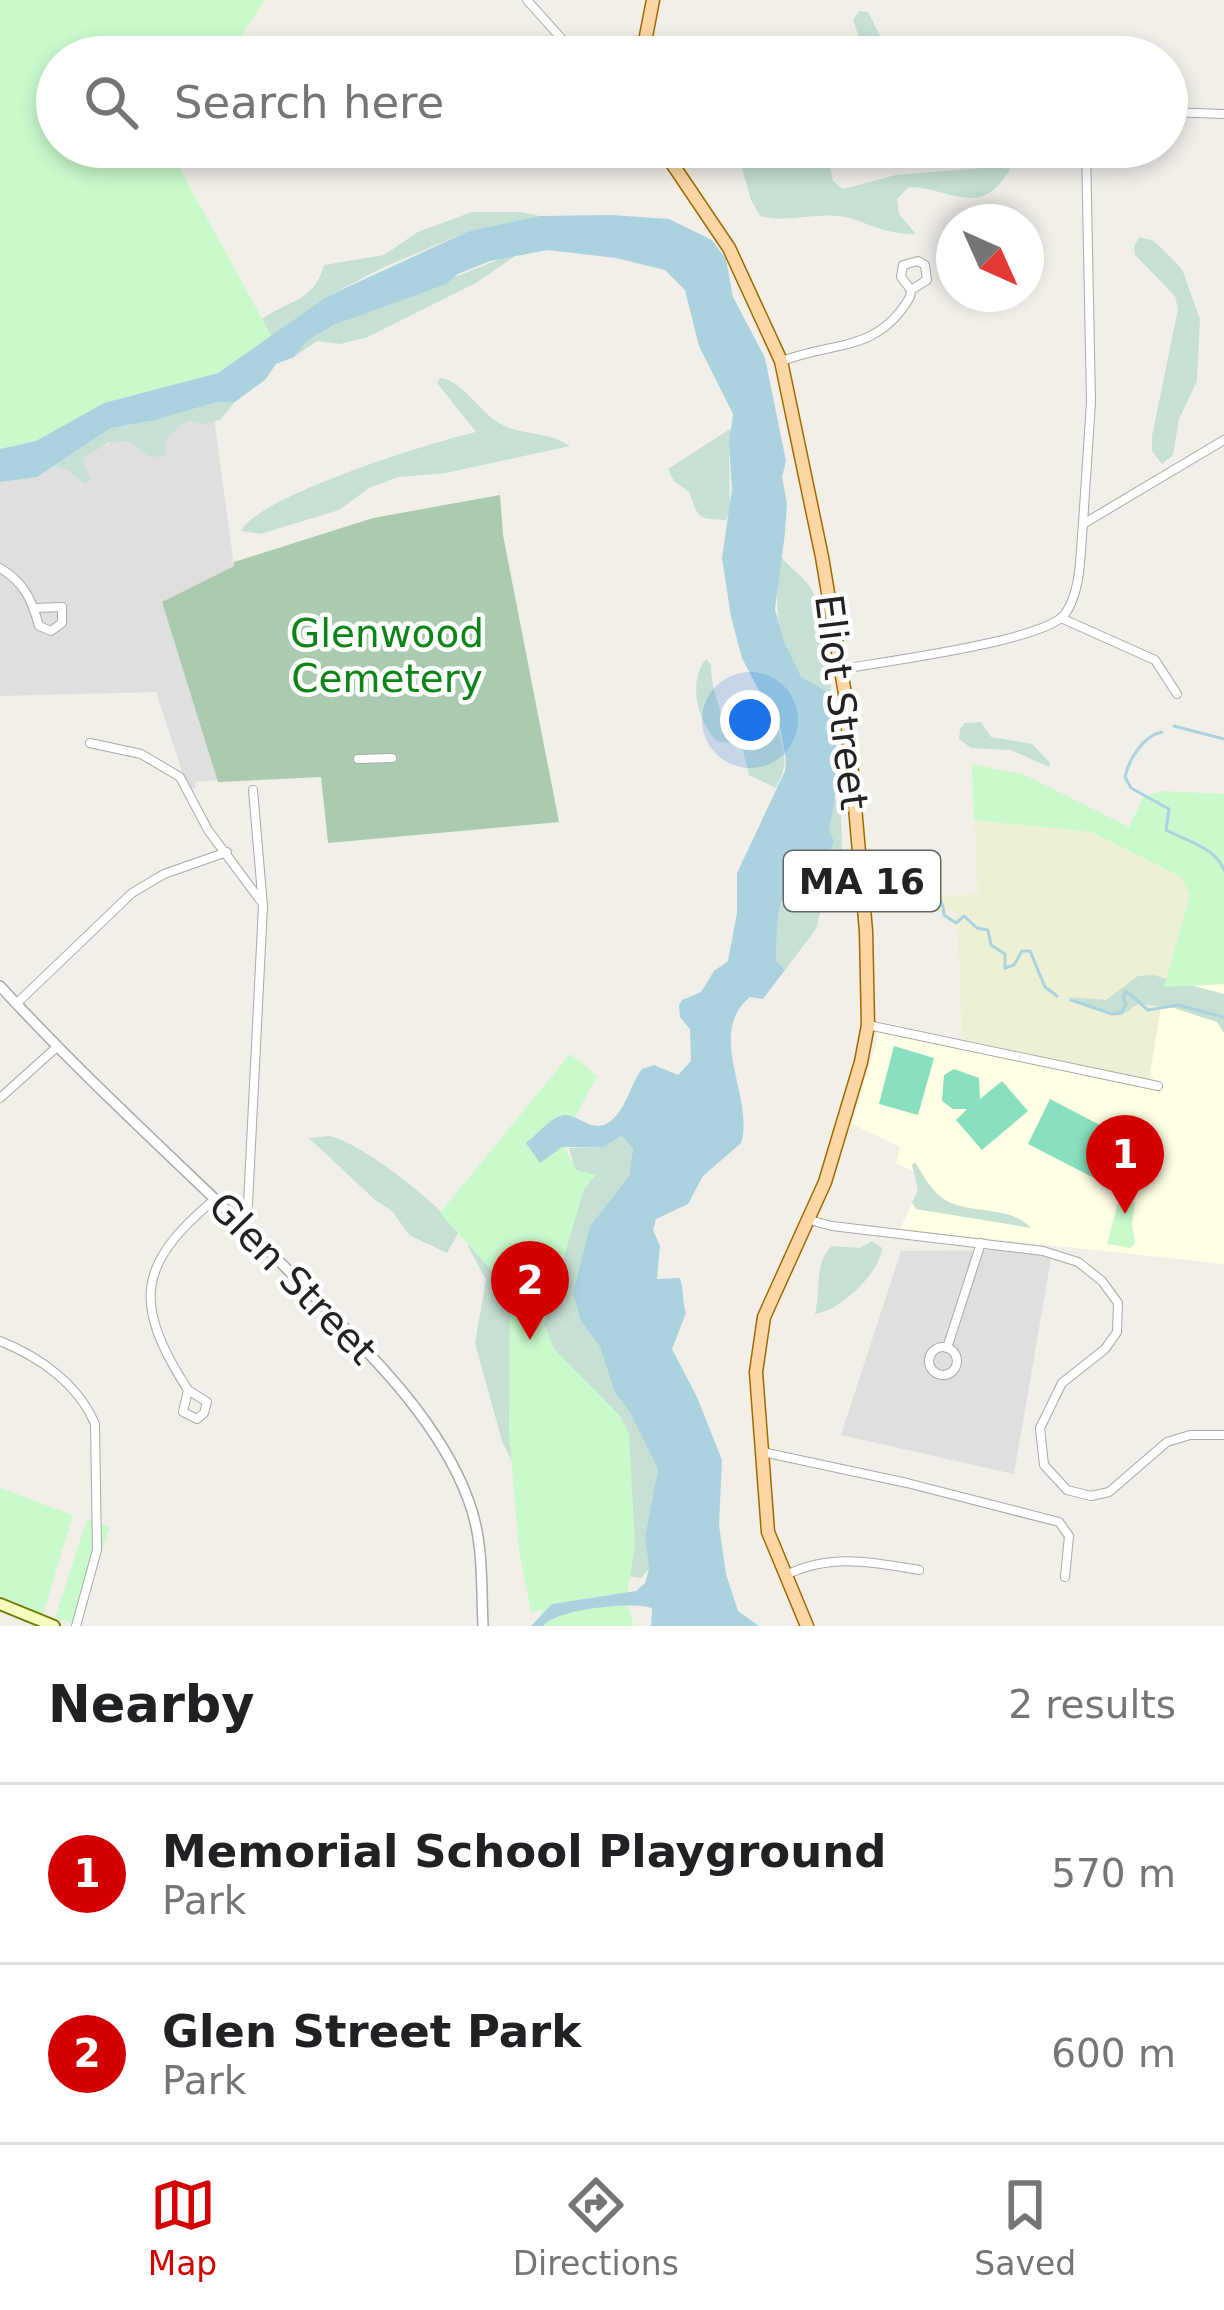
<!DOCTYPE html>
<style>
:root{--surface:#fff;--page:#f2f2f2;--text:#202124;--muted:#757577;--line:#e0e0e0;--accent:#d40000}
body{margin:0;font-family:"DejaVu Sans",sans-serif;background:var(--page);color:var(--text)}
.compass{position:absolute;left:936px;top:204px;width:108px;height:108px;border-radius:50%;background:var(--surface);box-shadow:0 6px 18px #0003;rotate:135deg}
.you{position:absolute;left:750px;top:720px;width:42px;height:42px;margin:-30px;border:9px solid #fff;border-radius:50%;background:#1a73e8;box-shadow:0 0 0 18px #1a73e833}
.badge{display:grid;place-items:center;width:78px;height:78px;border-radius:50%;background:var(--accent);color:#fff;font-size:39px;font-weight:700}
.pin{position:absolute;translate:-50% -99px;filter:drop-shadow(0 3px 6px #0008)}
.pin::after{content:'';position:absolute;top:63px;width:42px;height:36px;background:inherit;clip-path:polygon(0 0,100% 0,50% 100%)}
.list{margin:0;padding:0;list-style:none}
h2{display:flex;justify-content:space-between;align-items:center;height:156px;margin:0;padding:0 48px;font-size:51px}
h2 small{font-size:39px;font-weight:400;color:var(--muted)}
.list li{display:grid;grid-template-columns:78px 1fr auto;gap:36px;align-items:center;box-sizing:border-box;height:180px;padding:0 48px;border-top:3px solid var(--line)}
.list b{display:block;font-size:45px;white-space:nowrap}
.list p{margin:0;font-size:39px;white-space:nowrap;color:var(--muted)}
.list em{font-size:39px;font-style:normal;color:var(--muted)}
.icon{flex:none;width:66px;height:66px;fill:none;stroke:currentColor;stroke-width:2;stroke-linecap:round;stroke-linejoin:round}
.map{position:relative;flex:none;width:1224px;height:1626px;overflow:hidden}
.search{position:absolute;background:var(--surface);box-shadow:0 6px 18px #0003;left:36px;right:36px;top:36px;height:132px;display:flex;align-items:center;gap:30px;box-sizing:border-box;padding:0 42px;border-radius:66px;color:var(--muted);font-size:45px}
.sheet{height:516px;background:var(--surface)}
nav{display:flex;justify-content:space-around;align-items:center;box-sizing:border-box;height:168px;border-top:3px solid var(--line);background:var(--surface);font-size:33px;color:var(--muted)}
nav a{display:grid;justify-items:center;gap:6px}
nav .on{color:var(--accent)}
.map>svg:first-child{display:block}
.residential{fill:#e0dfdf}
.education{fill:#ffffe5}
.farmland{fill:#eef0d5}
.wetland{fill:#c6e0d4}
.cemetery{fill:#aacbaf}
.park{fill:#c8facc}
.pitch{fill:#88e0be}
.water{fill:#aad3df}
.lines{fill:none;stroke-linecap:round;stroke-linejoin:round}
.stream{stroke:#aad3df;stroke-width:3}
.minor-casing{stroke:#a9a9a9;stroke-width:10}
.tertiary-casing{stroke:#a9a9a9;stroke-width:12}
.secondary-casing{stroke:#707d05;stroke-width:14}
.primary-casing{stroke:#a06b00;stroke-width:15}
.minor{stroke:#fff;stroke-width:8}
.tertiary{stroke:#fff;stroke-width:9}
.secondary{stroke:#f7fabf;stroke-width:10}
.primary{stroke:#fcd6a4;stroke-width:12}
.labels{text-anchor:middle;stroke-width:9;stroke-linejoin:round;paint-order:stroke}
.shield{fill:#fff;stroke:#646464;stroke-width:3}
.shield-label{font-size:36px;font-weight:bold;fill:#222}
.park-label{font-size:39px;fill:#0c8416;stroke:#fff}
.street-label{font-size:39px;fill:#222;stroke:#fff}
</style>
<div class="map">
<svg width="1224" height="1626" viewBox="0 0 1224 1626">
<rect width="100%" height="100%" fill="#f2efe9"/>
<!-- residential -->
<g class="residential">
<polygon points="212,403 234,566 163,602 218,780 195,782 196,788 188,790 156,692 0,696 0,482 28,476"/>
<polygon points="1000,1250 1052,1253 1014,1474 841,1435 901,1251"/>
</g>
<!-- education -->
<polygon class="education" points="1224,984 1224,1264 900,1229 925,1176 896,1164 900,1147 852,1124 876,1043 878,1021 1149,1080 1164,987"/>
<!-- farmland -->
<polygon class="farmland" points="974,820 1092,832 1181,877 1190,895 1164,987 1149,1080 963,1039 956,911 873,914 873,898 978,894"/>
<!-- wetland -->
<g class="wetland">
<polygon points="859,11 868,12 891,57 866,57 853,20"/>
<path d="M736,147H806L829,159L833,181L843,189L896,175L1007,166L1010,169C981,221 949,187 909,187L897,199L899,214L916,234C890,235 872,225 849,218C820,210 789,224 760,216L751,200Z"/>
<path d="M472,212H521L540,216L469,231L382,268L328,296L268,340L208,376C223,359 238,340 255,325C283,299 313,306 324,265L384,255L418,232Z"/>
<polygon points="1139,237 1154,241 1182,269 1200,319 1197,381 1179,419 1173,455 1162,464 1152,451 1152,436 1178,309 1175,296 1135,255 1134,247"/>
<polygon points="510,255 515,256 476,283 368,337 340,344 317,341 294,357 307,341 335,325"/>
<path d="M440,378C466,382 479,414 503,425C524,436 547,431 570,446L446,473L398,477L369,488L339,510L260,534L241,531C258,496 432,442 476,432L437,383Z"/>
<polygon points="217,402 235,402 220,420 204,424 190,421 179,426 165,441 165,456 150,457 129,441 108,443 85,457 83,462 91,479 85,484 67,470 54,466 111,428 156,420"/>
<path d="M733,427L729,444L730,510L726,520C696,519 699,518 689,492L674,481L668,469Z"/>
<path d="M781,557C789,567 800,574 808,584C828,613 831,664 831,697C822,687 809,686 800,676C773,641 775,598 781,557Z"/>
<path d="M706,659L711,665C711,693 724,714 729,743L717,741C698,722 687,682 706,659Z"/>
<path d="M777,719C781,749 792,758 776,788L749,775L740,739L751,720Z"/>
<polygon points="981,722 991,737 1032,744 1050,763 1049,767 1011,750 971,748 959,739 960,729 965,723"/>
<path d="M835,798L841,815L843,880L827,885L816,929L785,970L776,960C776,921 778,879 821,863Z"/>
<polygon points="1153,975 1224,994 1224,1033 1217,1022 1174,1008 1138,1004 1122,1015 1114,1015 1069,997 1106,1000 1138,976"/>
<path d="M329,1136C361,1142 441,1205 459,1232L447,1253L409,1235L393,1212L374,1199L309,1138Z"/>
<polygon points="622,1136 633,1149 629,1176 590,1226 574,1294 581,1321 600,1347 615,1393 629,1411 658,1469 645,1537 649,1569 641,1578 627,1576 517,1471 502,1441 475,1343 486,1280 468,1246 473,1233 565,1185 573,1161 569,1148 603,1147"/>
<path d="M915,1162C924,1176 932,1193 947,1201C972,1214 1012,1206 1031,1228L916,1209L912,1203L918,1190L912,1165Z"/>
<path d="M872,1241L882,1248C880,1273 840,1311 815,1314C821,1290 814,1262 832,1246L860,1248Z"/>
</g>
<!-- cemetery -->
<polygon class="cemetery" points="500,495 503,535 559,822 328,843 321,777 218,782 162,602 234,566 234,562 373,518"/>
<!-- park -->
<g class="park">
<polygon points="0,0 265,0 227,57 57,57 57,147 168,147 272,337 218,373 104,403 36,441 0,449"/>
<polygon points="972,764 1025,775 1129,827 1144,796 1163,791 1224,794 1224,984 1164,987 1190,895 1181,877 1092,832 974,820"/>
<polygon points="570,1054 597,1076 562,1141 576,1170 596,1175 584,1189 544,1324 554,1349 620,1416 629,1434 635,1545 626,1601 634,1626 536,1626 543,1610 531,1612 519,1551 509,1432 510,1291 440,1213"/>
<polygon points="1120,1195 1135,1203 1132,1224 1135,1244 1130,1248 1107,1244"/>
<polygon points="0,1488 73,1515 43,1614 0,1596"/>
<polygon points="87,1519 110,1527 77,1624 55,1618"/>
</g>
<!-- pitch -->
<g class="pitch">
<polygon points="894,1046 934,1058 918,1115 879,1104"/>
<polygon points="954,1069 979,1078 980,1099 1002,1081 1028,1111 982,1150 956,1120 967,1109 953,1109 942,1101 944,1075"/>
<polygon points="1050,1099 1117,1134 1094,1178 1028,1144"/>
</g>
<!-- water -->
<path class="water" d="M611,215L669,219L712,240L726,259L733,297L765,358L786,461L782,477L787,504L785,533L775,609L783,639L801,677L826,691L837,714L835,798L829,831L834,841C827,858 822,859 807,868C775,887 777,929 776,960L785,970L763,999L750,997C705,1034 755,1097 741,1143L703,1176L688,1204L656,1219L653,1230L660,1246L657,1279L680,1278C684,1289 682,1301 686,1313L672,1349L697,1397L722,1460L719,1525L726,1574L738,1611L759,1626H651L652,1608C632,1601 556,1609 543,1626H531L552,1604L636,1591L645,1583L649,1569L645,1537L658,1469L629,1411L615,1393L600,1347L581,1321L573,1294L590,1226L629,1176L633,1149L622,1136L603,1147H562L540,1163L526,1143C536,1136 553,1114 566,1115C583,1117 594,1135 612,1120C627,1107 630,1085 642,1069L654,1065L678,1075L691,1061L690,1029L680,1017L679,1006L682,1000L701,992L714,971L728,961L737,913V873L785,771L786,760L777,710L758,689L742,658L731,617L722,558L732,489L729,444L733,414L699,346L685,290L665,270L616,258L548,250L490,261L458,274L446,284L334,325L307,341L294,357L276,364L265,380L235,402H217L156,420L111,428L37,477L0,482V449L36,441L104,403L218,373L328,296L469,231L540,216Z"/>
<g class="lines">
<!-- stream -->
<g class="stream">
<polyline points="1174,726 1224,739"/>
<path d="M1162,732C1143,736 1129,759 1125,777L1131,788L1169,809L1166,830C1186,841 1215,847 1224,870"/>
<polyline points="800,871 823,875 855,888"/>
<path d="M888,897L901,905L916,888C933,894 944,896 944,915L956,923L964,916L977,928L988,930L991,945L1005,954V968L1014,965L1022,951H1030L1045,987L1057,996"/>
<polyline points="1071,1000 1112,1014 1121,1013 1126,1004 1123,997 1126,991 1148,1010 1178,1005 1224,1017"/>
</g>
<!-- minor casing -->
<g class="minor-casing">
<g id="minor">
<polyline points="527,0 578,57"/>
<polyline points="1167,112 1224,114"/>
<path d="M782,361C836,341 878,352 910,297L911,290L901,277L903,265L918,261L925,265L927,280L911,290"/>
<polyline points="1083,523 1091,402 1086,147"/>
<path d="M0,568C24,582 32,600 39,626L51,631L62,623V607L35,608"/>
<polyline points="1061,618 1155,660 1177,694"/>
<path d="M842,669C882,662 1045,641 1065,614C1082,590 1080,552 1083,524L1224,440"/>
<polyline points="90,743 141,754 180,777 208,830 260,900"/>
<polyline points="358,759 392,758"/>
<polyline points="16,1004 132,893 164,874 227,852"/>
<polyline points="868,1025 1158,1086"/>
<polyline points="0,1098 58,1046"/>
<polyline points="809,1220 832,1226 1043,1251 1078,1262 1102,1281 1118,1303 1117,1332 1105,1349 1062,1383 1040,1428 1044,1465 1067,1490 1091,1496 1109,1492 1167,1442 1190,1435 1224,1435"/>
<polyline points="244,1225 248,1204 263,906 253,790"/>
<path d="M0,1341C40,1357 78,1384 95,1424L97,1550L76,1626"/>
<circle cx="943" cy="1361" r="14"/>
<polyline points="947,1348 981,1243"/>
<path d="M188,1390L207,1402L204,1413L197,1419L183,1412L188,1390C133,1304 136,1265 215,1199"/>
<polyline points="762,1452 907,1483 1059,1522 1069,1536 1065,1577"/>
<path d="M786,1575C831,1553 872,1562 919,1570"/>
</g>
</g>
<!-- tertiary casing -->
<g class="tertiary-casing">
<path id="tertiary" d="M0,986C97,1092 206,1187 307,1289C366,1350 438,1418 468,1499C484,1540 481,1583 483,1626"/>
</g>
<!-- secondary casing -->
<g class="secondary-casing">
<polyline id="secondary" points="0,1604 54,1626"/>
</g>
<!-- primary casing -->
<g class="primary-casing">
<g id="primary">
<polyline points="642,57 653,0"/>
<polyline points="661,147 729,248 781,361 822,557 845,694 866,931 868,1025 861,1062 825,1182 764,1317 756,1372 768,1532 807,1626"/>
</g>
</g>
<!-- minor -->
<use href="#minor" class="minor"/>
<!-- tertiary -->
<use href="#tertiary" class="tertiary"/>
<!-- secondary -->
<use href="#secondary" class="secondary"/>
<!-- primary -->
<use href="#primary" class="primary"/>
</g>
<g class="labels">
<!-- shield labels -->
<rect class="shield" x="784" y="851" width="156" height="60" rx="9"/>
<g class="shield-label">
<text x="862" y="894">MA 16</text>
</g>
<!-- park labels -->
<g class="park-label">
<text x="387" y="647">Glenwood<tspan x="387" dy="45">Cemetery</tspan></text>
</g>
<!-- street labels -->
<g class="street-label">
<text transform="translate(842 702) rotate(83)" y="14">Eliot Street</text>
<text transform="translate(293 1278) rotate(46)" y="14">Glen Street</text>
</g>
</g>
</svg>
<svg class="compass" viewBox="-18 -18 36 36"><path d="M0-13l5 13h-10z" fill="#e53935"/><path d="M0 13l5-13h-10z" fill="#757577"/></svg>
<div class="you"></div>
<div class="pin badge" style="left:1125px;top:1214px">1</div>
<div class="pin badge" style="left:530px;top:1340px">2</div>
<div class="search"><svg class="icon" aria-label="search" viewBox="0 0 24 24"><circle cx="10" cy="10" r="6"/><path d="M15 15l6 6"/></svg>Search here</div>
</div>
<section class="sheet">
<h2>Nearby<small>2 results</small></h2>
<ul class="list">
<li><span class="badge">1</span><div><b>Memorial School Playground</b><p>Park</p></div><em>570 m</em></li>
<li><span class="badge">2</span><div><b>Glen Street Park</b><p>Park</p></div><em>600 m</em></li>
</ul>
</section>
<nav>
<a class="on"><svg class="icon" aria-label="map" viewBox="0 0 24 24"><path d="M3 6l6-2 6 2 6-2v14l-6 2-6-2-6 2zM9 4v14M15 6v14"/></svg>Map</a>
<a><svg class="icon" aria-label="directions" viewBox="0 0 24 24"><path d="M12 3l9 9-9 9-9-9zM9 14v-3h6M13 9l2 2-2 2"/></svg>Directions</a>
<a><svg class="icon" aria-label="saved" viewBox="0 0 24 24"><path d="M7 4h10v16l-5-4-5 4z"/></svg>Saved</a>
</nav>
